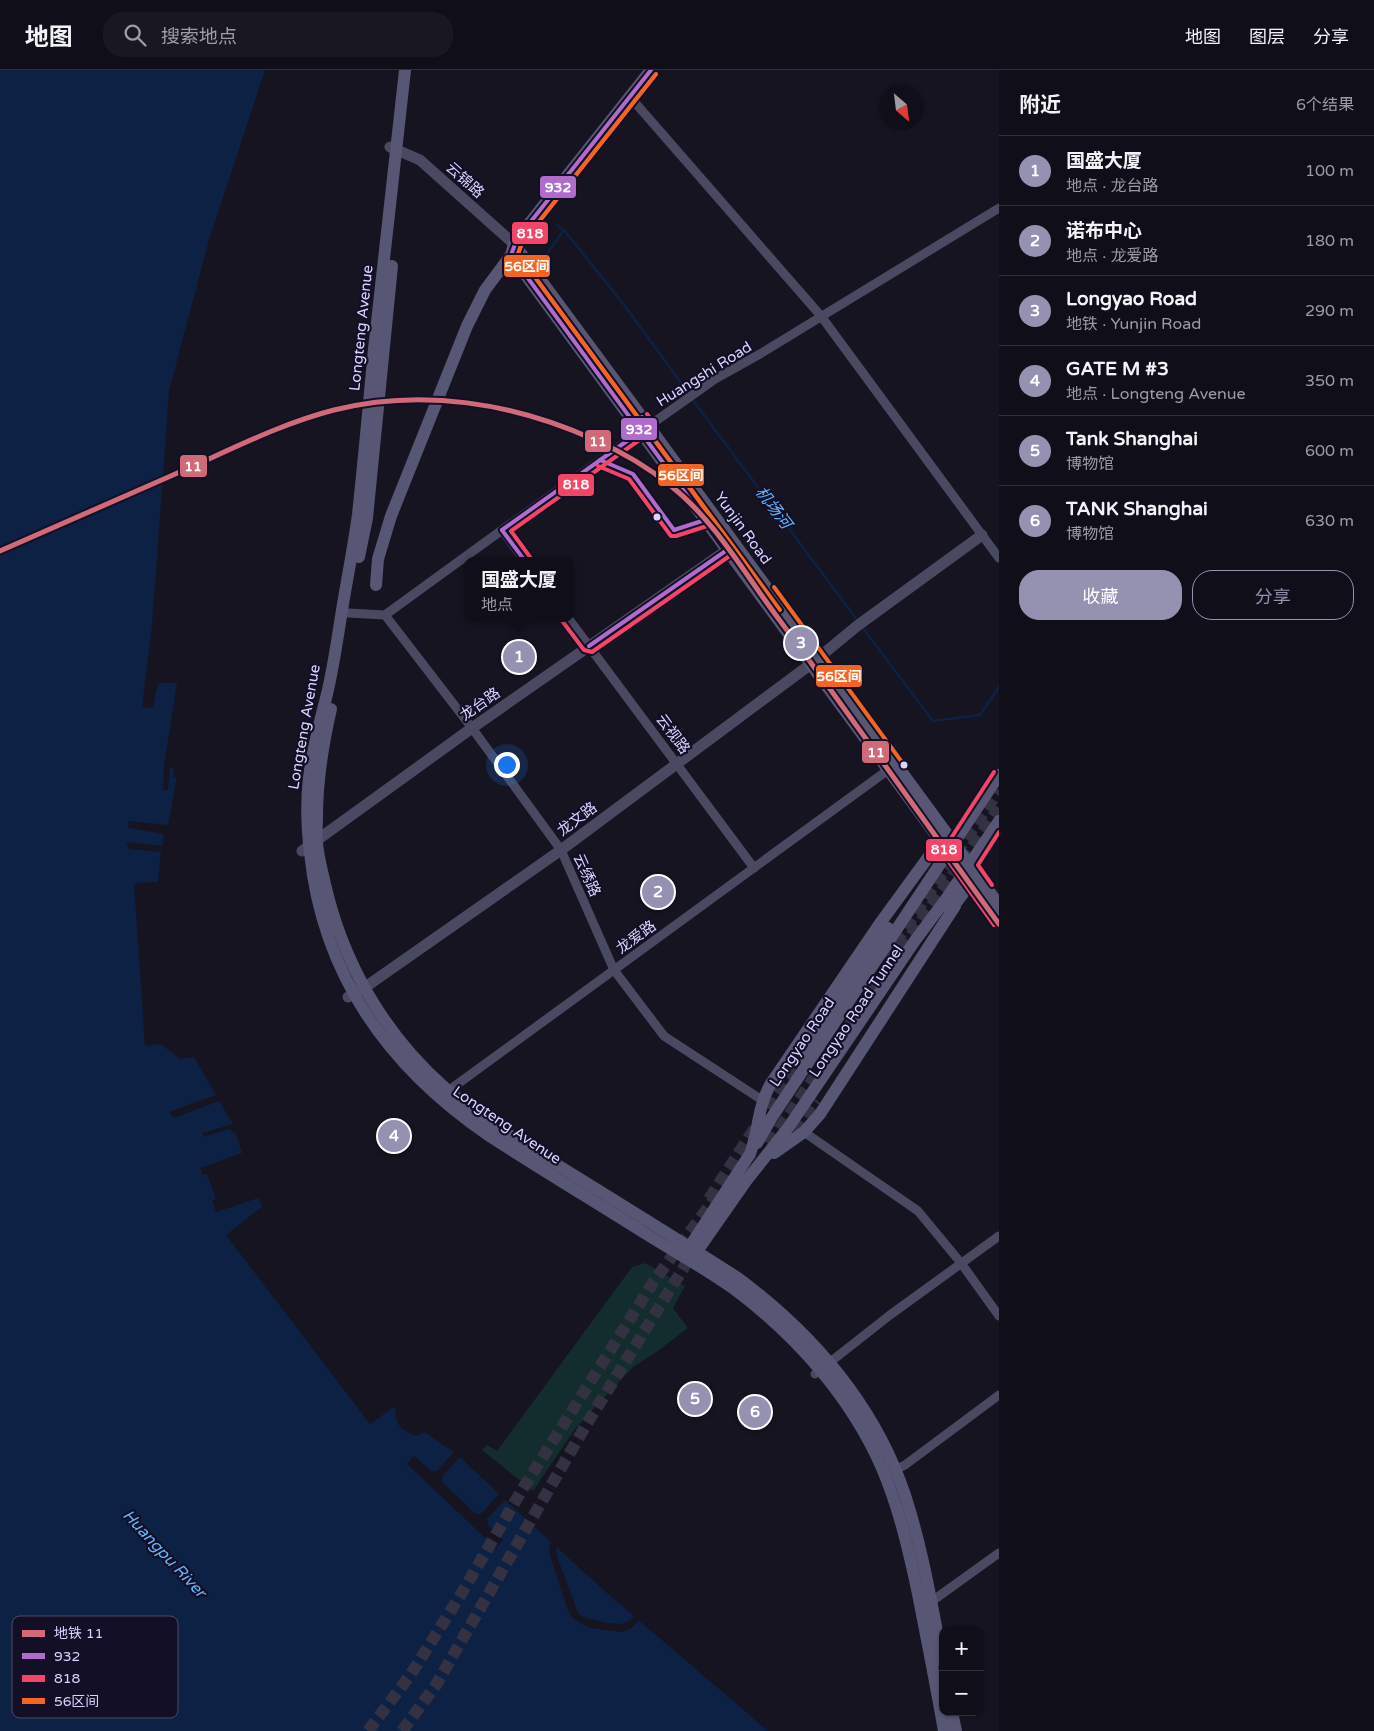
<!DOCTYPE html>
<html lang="zh">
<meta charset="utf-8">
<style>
:root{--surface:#100f19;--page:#191822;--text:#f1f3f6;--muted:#9c9ca2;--line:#302f38;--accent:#9591b1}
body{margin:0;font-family:"Varela Round","Noto Sans SC",sans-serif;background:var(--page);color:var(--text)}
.controls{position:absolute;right:15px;bottom:15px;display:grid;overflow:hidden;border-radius:10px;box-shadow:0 1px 4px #0004}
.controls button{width:45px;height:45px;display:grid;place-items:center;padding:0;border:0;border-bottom:1px solid var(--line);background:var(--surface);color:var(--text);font:25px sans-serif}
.compass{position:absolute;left:879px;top:15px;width:45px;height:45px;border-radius:50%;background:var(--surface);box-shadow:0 1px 4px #0004;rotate:152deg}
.you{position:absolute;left:506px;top:694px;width:18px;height:18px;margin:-12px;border:4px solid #fff;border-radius:50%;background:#1a73e8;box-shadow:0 0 0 8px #1a73e833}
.badge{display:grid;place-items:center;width:32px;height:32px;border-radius:50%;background:var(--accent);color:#fff;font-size:16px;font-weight:700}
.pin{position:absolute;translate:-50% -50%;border:2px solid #fff;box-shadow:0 1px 5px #0006}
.popup{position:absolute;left:464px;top:487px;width:110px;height:65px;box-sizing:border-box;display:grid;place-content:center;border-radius:10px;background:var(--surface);filter:drop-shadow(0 1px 4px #0005);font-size:16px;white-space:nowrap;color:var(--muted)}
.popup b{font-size:19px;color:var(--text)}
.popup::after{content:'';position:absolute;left:50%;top:100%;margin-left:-10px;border:10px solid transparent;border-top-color:var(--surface)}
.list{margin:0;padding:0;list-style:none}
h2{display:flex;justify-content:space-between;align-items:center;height:65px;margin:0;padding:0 20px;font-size:21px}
h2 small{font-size:16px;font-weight:400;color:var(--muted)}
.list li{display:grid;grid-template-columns:32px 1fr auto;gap:15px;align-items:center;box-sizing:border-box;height:70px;padding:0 20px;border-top:1px solid var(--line)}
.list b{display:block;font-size:19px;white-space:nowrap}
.list p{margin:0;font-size:16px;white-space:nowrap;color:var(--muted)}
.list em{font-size:16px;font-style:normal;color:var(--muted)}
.actions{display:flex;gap:10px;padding:15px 20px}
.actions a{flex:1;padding:11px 0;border:1px solid var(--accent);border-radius:20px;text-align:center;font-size:18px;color:var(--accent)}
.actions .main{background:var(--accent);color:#fff}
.icon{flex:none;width:28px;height:28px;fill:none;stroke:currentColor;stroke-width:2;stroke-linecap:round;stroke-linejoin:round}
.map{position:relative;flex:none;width:999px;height:1661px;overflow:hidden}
header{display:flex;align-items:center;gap:30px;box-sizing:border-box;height:70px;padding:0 25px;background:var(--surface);border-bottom:1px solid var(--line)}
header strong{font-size:24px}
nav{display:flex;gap:28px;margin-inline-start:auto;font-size:18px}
.search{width:350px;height:45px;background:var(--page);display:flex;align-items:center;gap:12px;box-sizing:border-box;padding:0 18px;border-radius:20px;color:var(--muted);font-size:19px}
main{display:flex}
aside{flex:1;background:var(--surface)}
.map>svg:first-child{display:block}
.green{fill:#132c2d}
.water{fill:#0d2144}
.pier{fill:#161421}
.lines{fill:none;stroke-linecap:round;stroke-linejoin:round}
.stream{stroke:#0d2144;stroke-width:2.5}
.secondary-tunnel{stroke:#333142;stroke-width:12;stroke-dasharray:12 6;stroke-linecap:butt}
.minor{stroke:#4a4962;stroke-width:9}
.tertiary{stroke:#4a4962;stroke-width:11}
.secondary{stroke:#575674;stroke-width:12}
.bus-1-casing{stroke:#130f26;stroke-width:8}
.bus-2-casing{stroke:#130f26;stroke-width:8}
.bus-3-casing{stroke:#130f26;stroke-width:8}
.bus-1{stroke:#b06ccc;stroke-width:4}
.bus-2{stroke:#f34667;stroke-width:4}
.bus-3{stroke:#f26522;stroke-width:4}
.metro-1-casing{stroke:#130f26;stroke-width:9}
.metro-1{stroke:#d06a78;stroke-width:5}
.bus-dot{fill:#d9d4ff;stroke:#130f26;stroke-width:2}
.labels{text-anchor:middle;stroke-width:4.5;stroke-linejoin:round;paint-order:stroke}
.street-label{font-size:15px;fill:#d9d4ff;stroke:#130f26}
.water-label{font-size:16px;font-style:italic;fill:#62b6ff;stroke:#130f26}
.key{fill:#130f26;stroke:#4e4a67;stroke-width:1}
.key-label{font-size:14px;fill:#d9d4ff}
.line-badge{stroke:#130f26;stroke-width:2}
.badge-label{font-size:14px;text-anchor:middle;font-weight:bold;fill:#fff}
</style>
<header>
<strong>地图</strong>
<div class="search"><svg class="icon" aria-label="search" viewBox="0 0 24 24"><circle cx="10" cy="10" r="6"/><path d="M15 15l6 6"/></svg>搜索地点</div>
<nav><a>地图</a><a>图层</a><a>分享</a></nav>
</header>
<main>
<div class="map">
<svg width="999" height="1661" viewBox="0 0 999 1661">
<rect width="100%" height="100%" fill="#161421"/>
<!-- green -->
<polygon class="green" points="645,1193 685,1216 673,1238 688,1258 655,1283 633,1297 575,1359 533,1421 482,1380 487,1375 497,1381 632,1197"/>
<!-- water -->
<g class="water">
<path d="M0,0H265L209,170L169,321L152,555L142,637L153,638L158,613H177L164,695L163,720H168L170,697L174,698L173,707H177L168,755L129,751L128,758L164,764L162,776L126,772L129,779L161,782L158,812L134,813L145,976L160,974L181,989L194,987L216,1025L169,1042L174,1048L219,1031L233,1054L203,1063V1067L229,1059L236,1064L242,1083L200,1098L203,1105L207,1104L216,1129L212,1130L216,1142L258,1128L263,1136L226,1165L370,1354L395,1336C395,1354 399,1359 416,1366L425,1362L440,1373L454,1382L437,1401H431L414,1386L407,1394L496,1478L503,1470L488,1455L487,1449L505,1430L608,1524L768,1661H0Z"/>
<polygon points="460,1387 499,1424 482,1443 476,1444 443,1413 442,1407"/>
</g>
<!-- pier -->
<polygon class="pier" points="553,1470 558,1475 556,1479 558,1489 578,1543 583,1547 607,1553 622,1554 630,1550 635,1544 640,1548 634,1556 628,1560 621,1562 591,1558 582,1554 573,1548 568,1541 549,1482 550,1475"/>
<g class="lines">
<!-- stream -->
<g class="stream">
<polyline points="557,155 564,160 625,236 689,324"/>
<polyline points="548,182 564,160"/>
<polyline points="692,329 858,551"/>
<polyline points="862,557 933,651 980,645 999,617"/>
</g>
<!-- secondary-tunnel -->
<g class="secondary-tunnel">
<polyline points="901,880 999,738"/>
<polyline points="885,888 999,720"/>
<polyline points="769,1074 885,903"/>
<polyline points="783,1075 816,1030"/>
<polyline points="709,1129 800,988"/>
<polyline points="368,1661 411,1604 460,1526 522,1420 654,1211 718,1124"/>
<polyline points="402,1661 436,1615 586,1355 694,1181"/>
</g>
<!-- minor -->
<g class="minor">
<polyline points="631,28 821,246 999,488"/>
<polyline points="502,460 525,491"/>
<polyline points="348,543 385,545 502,460 715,309 760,284 999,138"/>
<polyline points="385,545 472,658 561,780 614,900 664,966 762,1030"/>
<polyline points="568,548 754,798"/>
<polyline points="448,1021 888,700"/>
<polyline points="804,1062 918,1141 961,1193 999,1246"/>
<polyline points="815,1304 890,1245 999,1166"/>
<polyline points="895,1400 905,1395 999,1325"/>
<polyline points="928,1534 999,1483"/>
</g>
<!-- tertiary -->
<g class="tertiary">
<polyline points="390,77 420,90 514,174"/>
<polyline points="302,781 472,658 727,480"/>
<polyline points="348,927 364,918 561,780 811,594 857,556 982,465"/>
</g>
<!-- secondary -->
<g class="secondary">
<path d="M405,0C395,93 384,186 374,279C369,334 364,389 358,444C354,474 348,504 343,534C338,564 334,595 327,624C320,652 312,680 309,708C306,733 307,758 310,783C323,907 389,998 491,1067C541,1099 592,1130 643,1162C673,1181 705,1198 734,1219C796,1265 851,1327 882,1398C899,1438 909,1481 918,1524C927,1570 936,1615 944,1661"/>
<polyline points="514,174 650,358 999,835"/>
<polyline points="511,185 999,851"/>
<polyline points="359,487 367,448 392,196"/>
<polyline points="376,515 378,489 391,446 467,256 485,220 511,185 514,174 517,169 651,0"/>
<path d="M331,639C323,674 317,709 317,746C317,755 316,764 317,773C318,787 322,800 325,814C343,893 384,964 444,1017C479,1048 519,1071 559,1096C619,1133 679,1170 738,1208C813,1264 875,1336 905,1425C923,1480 932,1537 943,1593"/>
<polyline points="950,841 971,813"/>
<polyline points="800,988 888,858"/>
<polyline points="757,1073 772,1047 999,705"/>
<polyline points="774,1083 804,1062 820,1044 955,836"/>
<path d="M685,1184L750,1084C759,1060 757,1039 770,1015L881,852L940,771"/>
<polyline points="693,1187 746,1111 788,1058 914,872 946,829 999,751"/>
<polyline points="952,1642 956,1661"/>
</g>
<!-- bus-1 casing -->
<g class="bus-1-casing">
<g id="bus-1">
<polyline points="651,0 517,169 511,185 727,480"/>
<polyline points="600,390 633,404 674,460 705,450"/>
<polyline points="502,460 648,356 642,347"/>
<polyline points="502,460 525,491"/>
<polyline points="589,576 727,480"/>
</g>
</g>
<!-- bus-2 casing -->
<g class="bus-2-casing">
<g id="bus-2">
<polyline points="598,396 629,409 671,466 676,466 707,456"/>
<polyline points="530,487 511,461 652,361 654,354 647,344"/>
<polyline points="563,552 584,580 592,582 731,485 733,481 732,476 518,184 522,173 656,4"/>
<polyline points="994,702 942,782 994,855"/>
<polyline points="992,815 978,795 999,762"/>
</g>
</g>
<!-- bus-3 casing -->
<g class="bus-3-casing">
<g id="bus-3">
<polyline points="656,4 522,173 518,184 780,540"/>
<polyline points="774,517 904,695"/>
</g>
</g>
<!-- bus-1 -->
<use href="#bus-1" class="bus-1"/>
<!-- bus-2 -->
<use href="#bus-2" class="bus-2"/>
<!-- bus-3 -->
<use href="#bus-3" class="bus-3"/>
<!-- metro-1 casing -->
<g class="metro-1-casing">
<path id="metro-1" d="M0,481C66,452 132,423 198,394C242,374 287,352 334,340C422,318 514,333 595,370C622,382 648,397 671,416C714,450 743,501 775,544C851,646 924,751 999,854"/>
</g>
<!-- metro-1 -->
<use href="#metro-1" class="metro-1"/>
</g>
<!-- markers -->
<g class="bus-dot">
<circle cx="657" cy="447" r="4.5"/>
<circle cx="904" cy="695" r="4.5"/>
</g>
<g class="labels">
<!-- street labels -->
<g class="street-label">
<text transform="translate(465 110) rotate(42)" y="5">云锦路</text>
<text transform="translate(361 258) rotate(-84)" y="5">Longteng Avenue</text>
<text transform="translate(704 304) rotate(-32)" y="5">Huangshi Road</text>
<text transform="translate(743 458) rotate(54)" y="5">Yunjin Road</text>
<text transform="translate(480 634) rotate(-35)" y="5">龙台路</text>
<text transform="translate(304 657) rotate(-80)" y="5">Longteng Avenue</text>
<text transform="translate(673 664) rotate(53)" y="5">云视路</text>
<text transform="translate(577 749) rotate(-37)" y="5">龙文路</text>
<text transform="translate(587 805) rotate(66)" y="5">云绣路</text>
<text transform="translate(636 867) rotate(-36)" y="5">龙爱路</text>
<text transform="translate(856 941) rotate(-56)" y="5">Longyao Road Tunnel</text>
<text transform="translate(802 972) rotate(-56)" y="5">Longyao Road</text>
<text transform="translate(507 1055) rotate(34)" y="5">Longteng Avenue</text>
</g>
<!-- water labels -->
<g class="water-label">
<text transform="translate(774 437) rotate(53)" y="6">机场河</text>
<text transform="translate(165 1483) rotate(47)" y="6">Huangpu River</text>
</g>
</g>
<!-- legend -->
<rect x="12" y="1546" width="166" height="102" rx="8" class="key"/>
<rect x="22" y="1560" width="23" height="7" fill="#d06a78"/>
<rect x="22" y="1583" width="23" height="6" fill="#b06ccc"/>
<rect x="22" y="1605" width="23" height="7" fill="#f34667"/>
<rect x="22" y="1628" width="23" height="6" fill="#f26522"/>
<g class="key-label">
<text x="54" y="1568">地铁 11</text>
<text x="54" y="1591">932</text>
<text x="54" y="1613">818</text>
<text x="54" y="1636">56区间</text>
</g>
<g class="line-badge">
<rect x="539" y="105" width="38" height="24" rx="5" fill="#b06ccc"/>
<rect x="511" y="151" width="38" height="24" rx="5" fill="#f34667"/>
<rect x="503" y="184" width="48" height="24" rx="5" fill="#f26522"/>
<rect x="620" y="347" width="38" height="24" rx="5" fill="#b06ccc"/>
<rect x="584" y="359" width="28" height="24" rx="5" fill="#d06a78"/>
<rect x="179" y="384" width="29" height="24" rx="5" fill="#d06a78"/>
<rect x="657" y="393" width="48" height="24" rx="5" fill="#f26522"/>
<rect x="557" y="403" width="38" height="24" rx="5" fill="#f34667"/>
<rect x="815" y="594" width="48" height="24" rx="5" fill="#f26522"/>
<rect x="861" y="670" width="29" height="24" rx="5" fill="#d06a78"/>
<rect x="925" y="768" width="38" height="24" rx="5" fill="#f34667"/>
</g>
<g class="badge-label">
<text x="558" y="122">932</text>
<text x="530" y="168">818</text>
<text x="527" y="201">56区间</text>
<text x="639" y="364">932</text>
<text x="598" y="376">11</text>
<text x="193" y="401">11</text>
<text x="681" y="410">56区间</text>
<text x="576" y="419">818</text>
<text x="839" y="611">56区间</text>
<text x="876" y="687">11</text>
<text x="944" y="784">818</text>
</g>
</svg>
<div class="controls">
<button>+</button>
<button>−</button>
</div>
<svg class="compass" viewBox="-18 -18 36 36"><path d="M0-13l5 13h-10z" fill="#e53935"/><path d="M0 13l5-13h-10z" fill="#9c9ca2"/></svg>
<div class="you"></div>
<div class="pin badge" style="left:519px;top:587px">1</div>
<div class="popup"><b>国盛大厦</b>地点</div>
<div class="pin badge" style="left:658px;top:822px">2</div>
<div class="pin badge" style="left:801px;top:573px">3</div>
<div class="pin badge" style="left:394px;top:1066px">4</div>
<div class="pin badge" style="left:695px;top:1329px">5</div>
<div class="pin badge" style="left:755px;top:1342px">6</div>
</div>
<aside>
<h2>附近<small>6个结果</small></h2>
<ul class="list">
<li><span class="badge">1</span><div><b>国盛大厦</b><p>地点 · 龙台路</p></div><em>100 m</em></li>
<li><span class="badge">2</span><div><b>诺布中心</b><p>地点 · 龙爱路</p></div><em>180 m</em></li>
<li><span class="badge">3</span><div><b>Longyao Road</b><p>地铁 · Yunjin Road</p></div><em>290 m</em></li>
<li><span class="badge">4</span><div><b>GATE M #3</b><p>地点 · Longteng Avenue</p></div><em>350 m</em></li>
<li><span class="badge">5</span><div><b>Tank Shanghai</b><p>博物馆</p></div><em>600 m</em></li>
<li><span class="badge">6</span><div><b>TANK Shanghai</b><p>博物馆</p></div><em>630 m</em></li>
</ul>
<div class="actions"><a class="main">收藏</a><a>分享</a></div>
</aside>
</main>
